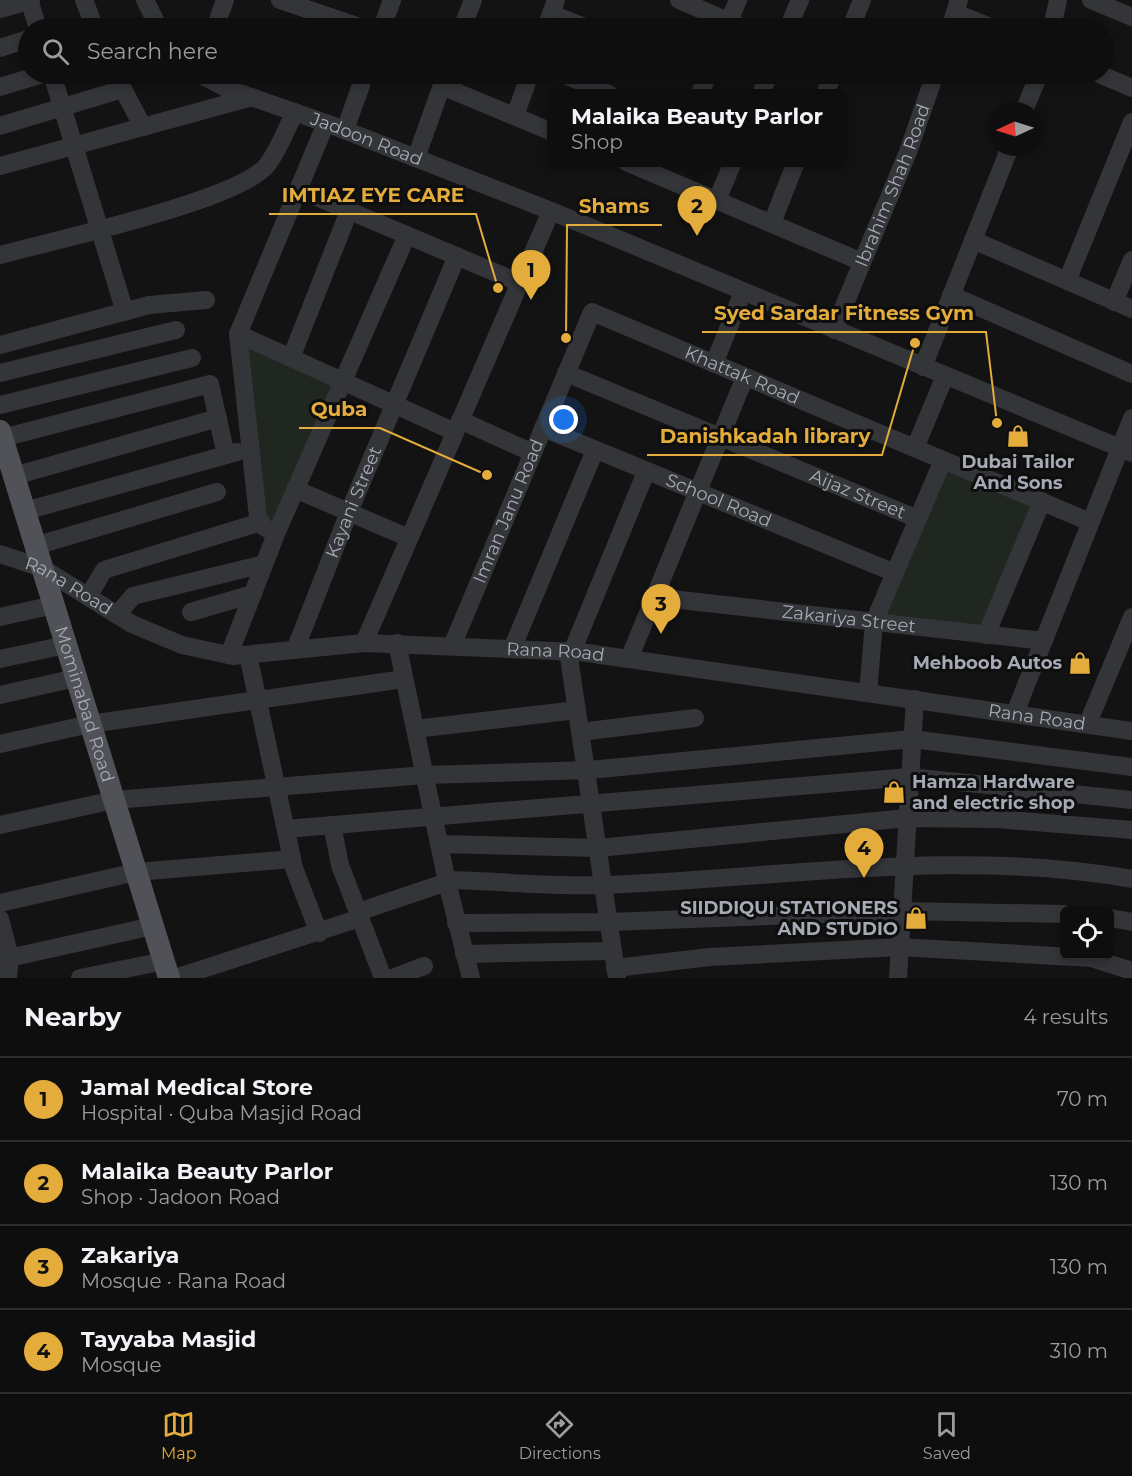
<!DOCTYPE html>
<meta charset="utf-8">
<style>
:root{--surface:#0e0e0f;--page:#1c1c1d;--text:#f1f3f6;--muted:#9b9c9e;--line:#2e2e2f;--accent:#e4ac3b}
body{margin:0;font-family:Montserrat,sans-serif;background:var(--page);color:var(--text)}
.controls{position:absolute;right:18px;bottom:18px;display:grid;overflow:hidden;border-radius:9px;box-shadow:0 3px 9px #0003}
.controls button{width:54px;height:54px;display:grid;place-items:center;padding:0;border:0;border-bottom:2px solid var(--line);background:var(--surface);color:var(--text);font:30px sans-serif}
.compass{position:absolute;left:988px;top:102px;width:54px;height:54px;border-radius:50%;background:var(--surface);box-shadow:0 3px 9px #0003;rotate:266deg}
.you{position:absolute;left:564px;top:420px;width:21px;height:21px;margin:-15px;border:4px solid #fff;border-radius:50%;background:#1a73e8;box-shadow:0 0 0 9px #1a73e833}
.badge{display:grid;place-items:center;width:39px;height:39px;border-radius:50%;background:var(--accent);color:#111;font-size:20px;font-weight:700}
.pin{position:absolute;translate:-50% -50px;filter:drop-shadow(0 2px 3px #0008)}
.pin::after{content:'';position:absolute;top:32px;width:21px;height:18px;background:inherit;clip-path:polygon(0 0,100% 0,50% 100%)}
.popup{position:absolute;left:547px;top:89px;width:300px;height:78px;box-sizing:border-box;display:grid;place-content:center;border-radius:9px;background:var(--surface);filter:drop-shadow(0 2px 4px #0005);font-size:20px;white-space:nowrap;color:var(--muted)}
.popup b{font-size:22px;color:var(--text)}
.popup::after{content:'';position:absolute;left:50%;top:100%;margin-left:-12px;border:12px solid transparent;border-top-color:var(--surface)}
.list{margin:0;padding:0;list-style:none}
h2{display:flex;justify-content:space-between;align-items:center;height:78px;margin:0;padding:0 24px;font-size:26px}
h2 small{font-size:20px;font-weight:400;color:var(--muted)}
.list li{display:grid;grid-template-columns:39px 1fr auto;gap:18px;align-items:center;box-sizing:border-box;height:84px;padding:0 24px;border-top:2px solid var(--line)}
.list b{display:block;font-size:22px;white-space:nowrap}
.list p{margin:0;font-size:20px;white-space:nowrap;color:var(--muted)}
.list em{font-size:20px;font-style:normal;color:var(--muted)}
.icon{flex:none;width:33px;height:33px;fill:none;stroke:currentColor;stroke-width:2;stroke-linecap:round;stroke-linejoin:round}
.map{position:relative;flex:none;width:1132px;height:978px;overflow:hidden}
.search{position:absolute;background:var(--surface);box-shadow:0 3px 9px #0003;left:18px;right:18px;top:18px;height:66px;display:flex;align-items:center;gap:15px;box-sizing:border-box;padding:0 21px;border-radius:33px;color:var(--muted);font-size:22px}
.sheet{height:414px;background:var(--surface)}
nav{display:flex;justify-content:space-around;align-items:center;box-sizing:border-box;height:84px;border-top:2px solid var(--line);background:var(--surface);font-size:16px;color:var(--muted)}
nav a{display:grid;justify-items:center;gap:3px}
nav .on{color:var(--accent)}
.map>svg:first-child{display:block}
.green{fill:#1f2720}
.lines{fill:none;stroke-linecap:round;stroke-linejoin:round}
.minor{stroke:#343539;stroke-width:18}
.major{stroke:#505258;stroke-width:22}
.labels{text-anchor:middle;stroke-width:6;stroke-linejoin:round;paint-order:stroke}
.street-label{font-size:18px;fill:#a5aab4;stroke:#0e0e0f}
.poi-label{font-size:18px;font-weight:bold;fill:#a5aab4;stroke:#0e0e0f;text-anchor:end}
.leader{fill:none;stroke:#e4ac3b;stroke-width:2}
.callout-dot{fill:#e4ac3b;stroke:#0e0e0f;stroke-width:2}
.callout-label{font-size:20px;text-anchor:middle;font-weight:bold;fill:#e4ac3b;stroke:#0e0e0f;stroke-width:6;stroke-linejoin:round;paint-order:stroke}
</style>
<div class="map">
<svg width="1132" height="978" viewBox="0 0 1132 978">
<rect width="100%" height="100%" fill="#131314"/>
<!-- green -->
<g class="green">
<polygon points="238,334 342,381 276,534 264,527"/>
<polygon points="943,460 1042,501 986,635 880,622"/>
</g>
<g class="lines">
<!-- minor -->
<g class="minor">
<polyline points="29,0 38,28"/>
<polyline points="84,0 95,28"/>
<polyline points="145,0 159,28"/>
<polyline points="280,0 363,28"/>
<polyline points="679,0 744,28"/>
<polyline points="1091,0 1132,17"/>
<polyline points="0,9 31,0"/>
<polyline points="956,13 993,28"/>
<polyline points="551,14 587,28"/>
<polyline points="215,28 225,0"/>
<polyline points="382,28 392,0"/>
<polyline points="462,28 473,0"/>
<polyline points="546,28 556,0"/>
<polyline points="726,28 738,0"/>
<polyline points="788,28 800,0"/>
<polyline points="851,28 862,0"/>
<polyline points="950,28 959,0"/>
<polyline points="1052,28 1058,0"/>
<polyline points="0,48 28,39"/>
<polyline points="52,74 125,312"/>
<polyline points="115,74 143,127"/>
<path id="s1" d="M199,74L228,89L334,126L551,211L1132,453"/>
<polyline points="563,74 609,94"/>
<polyline points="1099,74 1132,88"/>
<polyline points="442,86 552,132"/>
<polyline points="0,87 43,74"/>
<polyline points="700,94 708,74"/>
<polyline points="761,94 769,74"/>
<polyline points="825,94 833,74"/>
<polyline points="1024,111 1039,74"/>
<polyline points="515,116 530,74"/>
<polyline points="0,126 123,89"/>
<polyline points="345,130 365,74"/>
<polyline points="416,158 446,74"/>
<polyline points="626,162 862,262"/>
<polyline points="0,166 252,97"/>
<polyline points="300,190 520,283"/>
<polyline points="717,200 733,162"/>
<polyline points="772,223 796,162"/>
<polyline points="973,240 1132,309"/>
<path d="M0,255C51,241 241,200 267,165C279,150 286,129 295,112"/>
<polyline points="1067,281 1132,122"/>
<polyline points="951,295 1132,374"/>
<polyline points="1114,302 1132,260"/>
<path id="s2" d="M834,330L908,152L935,74"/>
<polyline points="238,334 455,432"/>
<polyline points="0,345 149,305 206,300"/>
<polyline points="291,358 349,211"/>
<polyline points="714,364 743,292"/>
<polyline points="923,367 1010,147"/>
<polyline points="0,373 176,330"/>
<path id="s3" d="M566,373L918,519"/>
<polyline points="0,405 192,358"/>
<polyline points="460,420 533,453"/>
<path id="s4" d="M543,428L895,573"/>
<polyline points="2,438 210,384 226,455"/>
<polyline points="915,448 945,376"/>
<polyline points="14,476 218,418"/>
<polyline points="295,489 409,538"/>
<polyline points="25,511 237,452"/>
<polyline points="276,534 264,527 258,517 238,334 326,123"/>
<polyline points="35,546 217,492"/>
<path id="s5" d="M0,554L42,568L132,624L182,645L233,656L364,643L580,652L1132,731"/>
<polyline points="88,597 104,570 261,522"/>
<path id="s6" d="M654,597L1044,641"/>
<polyline points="191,612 253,594"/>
<polyline points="117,615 133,596 264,564"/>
<polyline points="0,617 54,605"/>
<polyline points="986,635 1042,501"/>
<polyline points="364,643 551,211"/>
<polyline points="397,643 447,882 471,978"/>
<path id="s7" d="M452,646L592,312L1090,522"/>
<polyline points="512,649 595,450"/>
<path id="s8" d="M295,650L349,512L457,256"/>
<polyline points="568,651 617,978"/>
<polyline points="572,652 646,472"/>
<polyline points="229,655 276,534 407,235"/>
<polyline points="248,655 294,868 319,933"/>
<polyline points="0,659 66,645"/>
<polyline points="629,659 745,377"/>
<polyline points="868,693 874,622 943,460"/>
<polyline points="0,695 76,678"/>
<polyline points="1015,713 1132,418"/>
<polyline points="1088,723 1132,617"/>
<polyline points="415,729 577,710"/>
<polyline points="580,732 695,718"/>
<polyline points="0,744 90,724 404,679"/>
<polyline points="0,825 114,800 425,775 589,770 912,739 1132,767"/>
<polyline points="332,825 340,865 383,978"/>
<polyline points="286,829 910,777 1132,800"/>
<polyline points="439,844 598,848 907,818 997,819 1132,830"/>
<path d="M447,880C499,881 553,887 606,885C780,878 959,848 1132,879"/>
<polyline points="0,903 136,872 292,859"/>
<polyline points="358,912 447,882"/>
<polyline points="1110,918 1132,922"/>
<polyline points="0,919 10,957 8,978"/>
<polyline points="456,923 609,922 901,911 1064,914"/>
<polyline points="464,954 613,951"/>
<polyline points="0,960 153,926"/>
<polyline points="615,968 710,957 900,947 1091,958 1132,971"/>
<polyline points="80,978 164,961"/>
<polyline points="175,978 360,918"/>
<polyline points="393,978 424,966"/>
<polyline points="898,978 915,699"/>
</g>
<!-- major -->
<path class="major" id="s9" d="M0,431L169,978"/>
</g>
<!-- icons -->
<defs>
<g id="shop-bare" transform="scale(1.8)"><path d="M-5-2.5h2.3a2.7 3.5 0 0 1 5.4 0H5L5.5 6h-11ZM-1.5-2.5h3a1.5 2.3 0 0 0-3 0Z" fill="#e4ac3b" stroke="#0e0e0f" stroke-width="2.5" paint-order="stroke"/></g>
</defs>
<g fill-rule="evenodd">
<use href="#shop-bare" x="1018" y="436"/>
<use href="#shop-bare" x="1080" y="663"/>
<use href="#shop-bare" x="894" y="792"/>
<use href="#shop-bare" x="916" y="918"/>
</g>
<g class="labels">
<!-- street labels -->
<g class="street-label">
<text dy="6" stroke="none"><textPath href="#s1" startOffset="180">Jadoon Road</textPath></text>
<text dy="6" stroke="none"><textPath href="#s2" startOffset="156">Ibrahim Shah Road</textPath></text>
<text dy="6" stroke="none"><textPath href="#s7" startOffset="525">Khattak Road</textPath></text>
<text dy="6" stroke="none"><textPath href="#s3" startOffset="316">Aijaz Street</textPath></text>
<text dy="6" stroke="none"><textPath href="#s8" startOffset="159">Kayani Street</textPath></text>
<text dy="6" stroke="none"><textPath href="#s4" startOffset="190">School Road</textPath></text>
<text dy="6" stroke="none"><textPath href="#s7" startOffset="146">Imran Janu Road</textPath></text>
<text dy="6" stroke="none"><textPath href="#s5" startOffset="76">Rana Road</textPath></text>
<text dy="6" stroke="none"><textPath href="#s6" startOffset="196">Zakariya Street</textPath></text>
<text dy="6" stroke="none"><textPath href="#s5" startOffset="580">Rana Road</textPath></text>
<text dy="6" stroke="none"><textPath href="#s9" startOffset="286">Mominabad Road</textPath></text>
<text dy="6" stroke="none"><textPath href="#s5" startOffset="1066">Rana Road</textPath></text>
</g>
<!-- poi labels -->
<g class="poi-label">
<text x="1018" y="468" text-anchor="middle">Dubai Tailor<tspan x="1018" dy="21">And Sons</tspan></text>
<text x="1062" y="669">Mehboob Autos</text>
<text x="912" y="788" text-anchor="start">Hamza Hardware<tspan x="912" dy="21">and electric shop</tspan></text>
<text x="898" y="914">SIIDDIQUI STATIONERS<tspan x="898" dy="21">AND STUDIO</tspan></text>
</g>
</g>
<!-- callouts -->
<path class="leader" d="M498 288L476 214H269M566 338L567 225H662M997 423L986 332H702M487 475L380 428H299M915 343L882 455H647"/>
<g class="callout-dot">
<circle cx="498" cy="288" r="6"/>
<circle cx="566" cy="338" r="6"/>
<circle cx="997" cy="423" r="6"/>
<circle cx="487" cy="475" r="6"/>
<circle cx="915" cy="343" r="6"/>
</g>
<g class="callout-label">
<text x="373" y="202">IMTIAZ EYE CARE</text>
<text x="614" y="213">Shams</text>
<text x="844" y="320">Syed Sardar Fitness Gym</text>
<text x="339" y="416">Quba</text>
<text x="765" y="443">Danishkadah library</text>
</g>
</svg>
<div class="controls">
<button><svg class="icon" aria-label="locate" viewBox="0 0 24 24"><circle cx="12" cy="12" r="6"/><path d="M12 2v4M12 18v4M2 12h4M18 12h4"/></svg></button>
</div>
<svg class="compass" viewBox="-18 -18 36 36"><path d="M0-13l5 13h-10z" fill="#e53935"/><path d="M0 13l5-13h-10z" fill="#9b9c9e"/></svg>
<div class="you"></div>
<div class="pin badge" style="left:531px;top:300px">1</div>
<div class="pin badge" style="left:697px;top:236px">2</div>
<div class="popup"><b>Malaika Beauty Parlor</b>Shop</div>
<div class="pin badge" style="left:661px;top:634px">3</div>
<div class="pin badge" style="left:864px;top:878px">4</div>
<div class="search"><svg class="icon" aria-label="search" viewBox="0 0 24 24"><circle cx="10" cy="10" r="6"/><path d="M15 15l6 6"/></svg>Search here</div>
</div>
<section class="sheet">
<h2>Nearby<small>4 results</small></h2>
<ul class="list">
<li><span class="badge">1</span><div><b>Jamal Medical Store</b><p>Hospital · Quba Masjid Road</p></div><em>70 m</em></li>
<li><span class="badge">2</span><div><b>Malaika Beauty Parlor</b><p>Shop · Jadoon Road</p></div><em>130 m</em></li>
<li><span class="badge">3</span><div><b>Zakariya</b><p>Mosque · Rana Road</p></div><em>130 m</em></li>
<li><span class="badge">4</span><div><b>Tayyaba Masjid</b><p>Mosque</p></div><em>310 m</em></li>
</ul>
</section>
<nav>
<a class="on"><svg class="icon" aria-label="map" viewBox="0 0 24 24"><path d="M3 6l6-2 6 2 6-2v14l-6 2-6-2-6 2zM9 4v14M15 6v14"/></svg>Map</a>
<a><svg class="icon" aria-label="directions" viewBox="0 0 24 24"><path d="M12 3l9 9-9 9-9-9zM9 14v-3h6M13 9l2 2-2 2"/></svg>Directions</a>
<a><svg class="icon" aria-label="saved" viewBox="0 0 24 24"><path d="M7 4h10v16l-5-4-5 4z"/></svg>Saved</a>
</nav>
